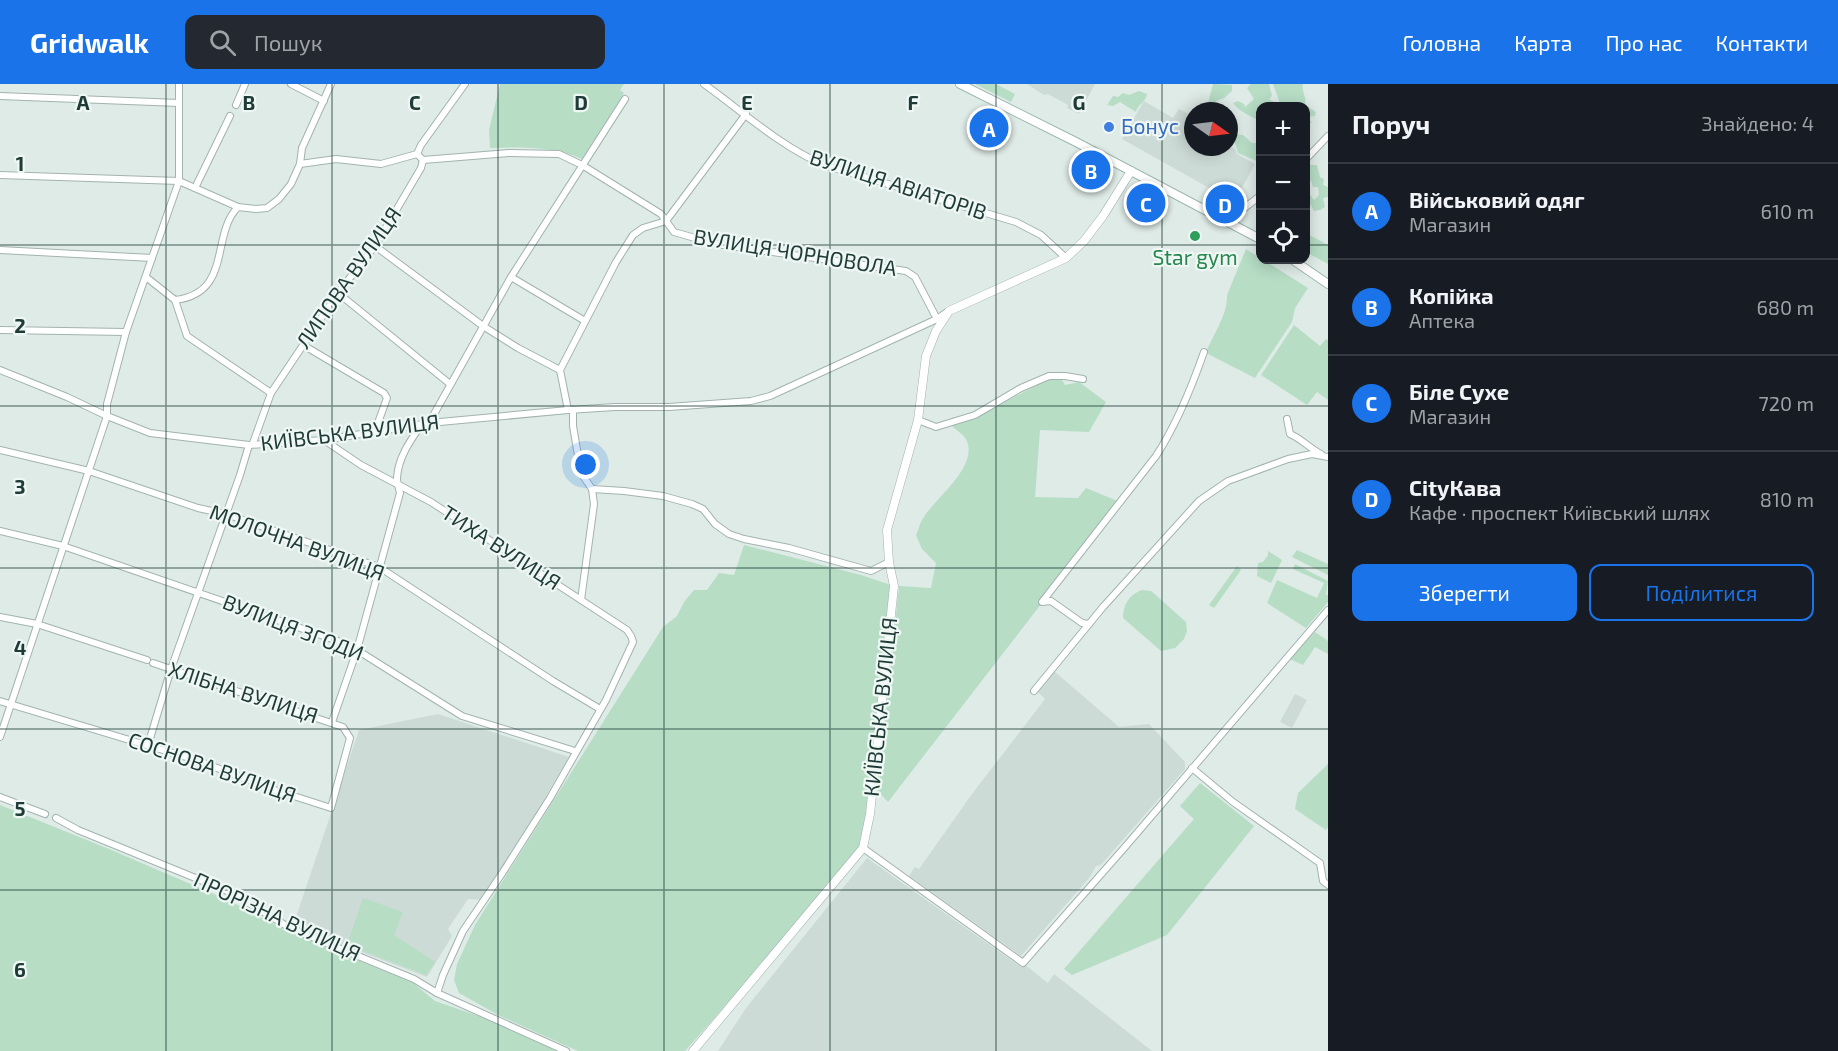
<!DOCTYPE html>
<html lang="uk">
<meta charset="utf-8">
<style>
:root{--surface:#171b24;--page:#242831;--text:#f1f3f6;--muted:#9ea1a6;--line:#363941;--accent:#1a73e8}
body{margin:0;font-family:"Exo 2",sans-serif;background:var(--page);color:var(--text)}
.controls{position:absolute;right:18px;top:18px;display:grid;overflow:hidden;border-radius:12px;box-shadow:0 3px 15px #0003}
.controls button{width:54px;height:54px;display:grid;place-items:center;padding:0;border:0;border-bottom:2px solid var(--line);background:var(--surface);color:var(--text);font:30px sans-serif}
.compass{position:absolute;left:1184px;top:18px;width:54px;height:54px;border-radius:50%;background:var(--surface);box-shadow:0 3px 15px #0003;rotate:104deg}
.you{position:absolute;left:586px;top:381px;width:21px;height:21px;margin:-15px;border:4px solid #fff;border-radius:50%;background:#1a73e8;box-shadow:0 0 0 9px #1a73e833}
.badge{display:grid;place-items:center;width:39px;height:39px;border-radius:50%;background:var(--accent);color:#fff;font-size:20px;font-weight:700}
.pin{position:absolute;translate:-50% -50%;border:3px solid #fff;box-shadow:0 2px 6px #0006}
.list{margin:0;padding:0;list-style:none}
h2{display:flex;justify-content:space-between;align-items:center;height:78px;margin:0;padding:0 24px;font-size:26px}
h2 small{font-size:20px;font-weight:400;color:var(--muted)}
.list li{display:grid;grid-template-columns:39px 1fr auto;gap:18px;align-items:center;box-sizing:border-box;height:96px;padding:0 24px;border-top:2px solid var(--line)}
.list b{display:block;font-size:22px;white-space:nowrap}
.list p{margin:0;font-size:20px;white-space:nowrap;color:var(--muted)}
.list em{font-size:20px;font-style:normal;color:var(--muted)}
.actions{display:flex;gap:12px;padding:18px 24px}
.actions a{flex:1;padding:14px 0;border:2px solid var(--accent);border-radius:12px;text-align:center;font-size:21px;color:var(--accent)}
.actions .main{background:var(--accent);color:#fff}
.icon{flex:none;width:33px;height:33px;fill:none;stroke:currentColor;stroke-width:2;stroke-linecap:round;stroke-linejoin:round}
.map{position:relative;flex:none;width:1328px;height:967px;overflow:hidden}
header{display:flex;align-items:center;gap:36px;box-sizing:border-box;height:84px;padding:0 30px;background:var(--accent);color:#fff}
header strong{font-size:28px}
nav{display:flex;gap:33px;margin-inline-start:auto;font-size:21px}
.search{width:420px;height:54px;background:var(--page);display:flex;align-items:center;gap:15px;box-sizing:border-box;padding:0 21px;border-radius:12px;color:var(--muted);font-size:22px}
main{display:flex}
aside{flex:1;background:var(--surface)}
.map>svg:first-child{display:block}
.built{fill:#cddbd6}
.green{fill:#b7ddc5}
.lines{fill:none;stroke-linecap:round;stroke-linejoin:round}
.minor-casing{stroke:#a2b3af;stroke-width:8}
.tertiary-casing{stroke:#a2b3af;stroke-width:9}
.secondary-casing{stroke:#9db7b0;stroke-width:10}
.minor{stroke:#fff;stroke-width:6}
.tertiary{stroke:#fff;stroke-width:8}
.secondary{stroke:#fff;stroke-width:8}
.grid{fill:none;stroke:#1f3b37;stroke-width:1.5;stroke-opacity:0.55}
.shop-dot{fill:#3f7fe0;stroke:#eff7f4;stroke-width:2}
.leisure-dot{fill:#2e9e5b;stroke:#eff7f4;stroke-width:2}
.labels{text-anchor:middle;stroke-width:4.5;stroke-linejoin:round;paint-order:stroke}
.shop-label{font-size:21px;fill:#366cbe;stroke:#eff7f4;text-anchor:start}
.street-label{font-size:21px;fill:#1f3b37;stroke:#eff7f4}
.leisure-label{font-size:21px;fill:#27864d;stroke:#eff7f4}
.grid-label{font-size:20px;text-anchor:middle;font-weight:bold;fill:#1f3b37;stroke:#eff7f4;stroke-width:4.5;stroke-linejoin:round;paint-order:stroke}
</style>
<header>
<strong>Gridwalk</strong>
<div class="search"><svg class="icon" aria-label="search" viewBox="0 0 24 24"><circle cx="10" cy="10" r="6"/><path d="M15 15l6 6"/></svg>Пошук</div>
<nav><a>Головна</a><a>Карта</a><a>Про нас</a><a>Контакти</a></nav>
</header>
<main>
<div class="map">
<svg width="1328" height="967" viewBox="0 0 1328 967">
<rect width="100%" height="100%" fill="#dfebe7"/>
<!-- built -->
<g class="built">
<polygon points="1027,0 1095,0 1079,30 1067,24 1068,21 1048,10 1044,11"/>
<polygon points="1144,17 1173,34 1179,25 1193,32 1193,63 1229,62 1235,65 1237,70 1255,80 1234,118 1122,55"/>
<polygon points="1054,587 1119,643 1149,640 1185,678 1185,685 1107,774 1101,781 1096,782 1090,793 1021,872 909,792 915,783 919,785 972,710 1045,615 1037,607"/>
<polygon points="1295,610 1307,616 1292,644 1280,638"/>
<polygon points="438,630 569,673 517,761 481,816 468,815 448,845 452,852 427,893 293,842 359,646"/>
<polygon points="867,774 1021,883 1024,880 1048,899 1054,890 1152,967 718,967 746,924"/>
</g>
<!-- green -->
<g class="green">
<path d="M500,0H624L620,6L624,9L582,75C553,62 521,63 490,64L489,46Z"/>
<polygon points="975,0 996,0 1015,10 1011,18"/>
<polygon points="1213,0 1232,1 1232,7 1224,14 1216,17 1218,27 1206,27"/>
<path d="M1251,0H1269L1272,12L1269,15L1274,18V22H1260V38C1251,31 1240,29 1233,19L1238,17L1244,20L1245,23L1254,15L1247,4Z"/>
<path d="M1273,0H1303C1301,7 1307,13 1305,21L1316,28L1315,32L1308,33V36L1312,38L1306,43V22H1281Z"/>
<path d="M1139,7L1147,10C1146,18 1137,21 1136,28L1120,18L1113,22L1107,21L1113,12L1118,13L1123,9L1129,11Z"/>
<polygon points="1232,50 1243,51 1252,59 1259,59 1260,72 1259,78 1238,69 1236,61 1229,52"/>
<polygon points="1309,81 1317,81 1320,93 1324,95 1323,101 1328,103 1328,113 1323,114 1325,123 1320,126 1314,127 1310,120 1306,122 1306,110 1309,109 1314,116 1319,111 1318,103 1313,103 1311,97 1306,95 1306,84"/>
<polygon points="1306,149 1328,161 1328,180 1306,168"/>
<path d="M1246,165L1308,204L1295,224L1292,238L1255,294L1206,269C1212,252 1228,231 1227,211Z"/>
<polygon points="1294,241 1320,262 1326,255 1328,256 1328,316 1317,308 1307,321 1261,291"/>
<path d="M1050,295L1062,296L1065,301L1079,298L1106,318L1089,348L1040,346L1035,413L1078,414L1086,404L1120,418L888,718L878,707L899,502L931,504L936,479L922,465L916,451C919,445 920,438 924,433C935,414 980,382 966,355C963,350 956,346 952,342C987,331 1017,310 1050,295Z"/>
<polygon points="744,461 861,491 894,502 863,764 848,784 685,967 578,967 500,932 459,909 454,896 457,880 475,841 663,543 677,532 684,518 694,506 707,506 719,489 734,491"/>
<polygon points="1297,466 1328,480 1328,491 1292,473"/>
<polygon points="1268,467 1282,476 1271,499 1257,492 1258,479 1263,478 1268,471"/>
<polygon points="1295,480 1328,497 1326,510 1328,512 1328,518 1306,544 1267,519 1277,496 1317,514 1324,499 1293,485"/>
<polygon points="1237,482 1241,486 1214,524 1209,521"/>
<path d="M1142,506L1151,507L1186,538L1187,547L1184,555L1175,564L1161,567L1123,534C1123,520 1129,511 1142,506Z"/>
<polygon points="1315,548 1328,557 1328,570 1315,563 1303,581 1290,575"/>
<polygon points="1328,680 1328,743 1326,746 1295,725 1298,709"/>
<polygon points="1200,699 1254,742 1167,851 1072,891 1064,885 1194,735 1180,722"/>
<polygon points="0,721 109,765 230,817 291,849 413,899 435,917 496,938 560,967 0,967"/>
<polygon points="363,814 403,828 394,851 435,878 426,891 347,861"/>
</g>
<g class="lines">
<!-- minor casing -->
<g class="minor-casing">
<g id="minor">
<polyline points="291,0 324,17"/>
<path d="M704,0C743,28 780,62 824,81L1016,138L1041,151L1066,174"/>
<polyline points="0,12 179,19"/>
<polyline points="236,21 245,0"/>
<polyline points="417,70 421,61 465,0"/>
<polyline points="1306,75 1328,52"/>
<polyline points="300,80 336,75 381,80 417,70 423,76 509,69 559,70 582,81 661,130 674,148 716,160 906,187 915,193 937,235"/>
<polyline points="0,91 179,97 238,123"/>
<polyline points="195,104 230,32"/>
<polyline points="1226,138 1260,112"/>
<polyline points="375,162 483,242 518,264 560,286"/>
<polyline points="0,166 152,174"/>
<path d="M146,193L175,216C233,209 210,151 238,123L256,125L267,124L279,115L291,100L300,80L302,64L331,0"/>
<polyline points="511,193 585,237"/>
<polyline points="338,209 450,300"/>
<polyline points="175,216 187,252 271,309"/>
<polyline points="0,246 126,248"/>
<polyline points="303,261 384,309 387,314 375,347"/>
<polyline points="0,286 67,313 107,332 150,349 249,361 324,356 429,339 568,326 615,323 669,323 751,317 770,312 937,235 947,228"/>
<polyline points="568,326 560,286 616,178 633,151 643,144 666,137 746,30"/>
<polyline points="573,326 573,342 581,389 592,405 594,420 581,516"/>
<path d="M1287,335L1290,350C1302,355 1309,364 1321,370"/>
<polyline points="918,336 936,343 975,331 1021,304 1049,292 1065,292 1083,295"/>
<polyline points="429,339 511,193 625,15"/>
<polyline points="324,356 361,381 431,418 627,546 631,552 633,558 606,616 550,714 503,788 463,847 443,891 437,909"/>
<polyline points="253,359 271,309 338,209 375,162 421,84 423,76"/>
<polyline points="0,366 89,387 198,424 226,430 379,483 553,597 600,625"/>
<polyline points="592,405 624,407 663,412 692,420 703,425 715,440 729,450 744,455 789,464 871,487 889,478"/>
<polyline points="0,447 63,462 338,557 357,566 462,632 575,667"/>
<polyline points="0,533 37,540 147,576"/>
<path d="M1089,540L1082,539L1051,517L1042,518L1156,372C1177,340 1191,305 1204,268"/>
<polyline points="1034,607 1103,523 1199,417 1228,397 1288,375 1312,370 1328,373"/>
<polyline points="0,617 196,676 275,706 331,724 350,654 343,643 153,579"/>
<path d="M332,638L357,566L400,409C399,404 397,399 397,394C398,374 410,357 421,341"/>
<polyline points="0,653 107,332 107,320 126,248 179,97 179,0"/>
<polyline points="148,661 171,585 240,391 249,361"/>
<polyline points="1192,684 1233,718 1320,779 1323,797 1328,801"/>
<polyline points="0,713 45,730"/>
<polyline points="56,734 78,746 232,809 290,844 414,895 437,909 566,967"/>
<polyline points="863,764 1023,879 1125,763 1328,526"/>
</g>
</g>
<!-- tertiary casing -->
<g class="tertiary-casing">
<polyline id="tertiary" points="693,967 863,764 870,730 894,502 889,478 887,446 918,336 926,272 936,247 949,227 1066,174 1084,157 1103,132 1131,87"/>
</g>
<!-- secondary casing -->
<g class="secondary-casing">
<g id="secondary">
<polyline points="960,0 1076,58 1260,155"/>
<polyline points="1293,176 1328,200"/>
</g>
</g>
<!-- minor -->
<use href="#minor" class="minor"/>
<!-- tertiary -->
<use href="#tertiary" class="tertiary"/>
<!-- secondary -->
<use href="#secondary" class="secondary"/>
</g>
<!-- grid -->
<path class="grid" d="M166,0V967M332,0V967M498,0V967M664,0V967M830,0V967M996,0V967M1162,0V967M0,161H1260M1306,161H1328M0,322H1328M0,484H1328M0,645H1328M0,806H1328"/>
<!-- markers -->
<circle class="shop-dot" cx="1109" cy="43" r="6"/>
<circle class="leisure-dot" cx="1195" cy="152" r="6"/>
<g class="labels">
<!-- shop labels -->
<g class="shop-label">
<text x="1121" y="50">Бонус</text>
</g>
<!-- street labels -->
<g class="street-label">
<text transform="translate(898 101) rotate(18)" y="7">ВУЛИЦЯ АВІАТОРІВ</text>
<text transform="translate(795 169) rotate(9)" y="7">ВУЛИЦЯ ЧОРНОВОЛА</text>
<text transform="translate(349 194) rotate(-55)" y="7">ЛИПОВА ВУЛИЦЯ</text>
<text transform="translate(350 349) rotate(-7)" y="7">КИЇВСЬКА ВУЛИЦЯ</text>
<text transform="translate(297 459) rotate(20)" y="7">МОЛОЧНА ВУЛИЦЯ</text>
<text transform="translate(501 464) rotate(33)" y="7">ТИХА ВУЛИЦЯ</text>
<text transform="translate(293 544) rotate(21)" y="7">ВУЛИЦЯ ЗГОДИ</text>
<text transform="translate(243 609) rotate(18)" y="7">ХЛІБНА ВУЛИЦЯ</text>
<text transform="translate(881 623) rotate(-84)" y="7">КИЇВСЬКА ВУЛИЦЯ</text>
<text transform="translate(212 684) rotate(19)" y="7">СОСНОВА ВУЛИЦЯ</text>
<text transform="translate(277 833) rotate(25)" y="7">ПРОРІЗНА ВУЛИЦЯ</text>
</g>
<!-- leisure labels -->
<g class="leisure-label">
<text x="1195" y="181">Star gym</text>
</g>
</g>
<g class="grid-label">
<text x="83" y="26">A</text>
<text x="249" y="26">B</text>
<text x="415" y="26">C</text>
<text x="581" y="26">D</text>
<text x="747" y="26">E</text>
<text x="913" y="26">F</text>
<text x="1079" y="26">G</text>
<text x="20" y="87">1</text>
<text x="20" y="249">2</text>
<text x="20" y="410">3</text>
<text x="20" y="571">4</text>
<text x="20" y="732">5</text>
<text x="20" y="893">6</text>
</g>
</svg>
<div class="controls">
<button>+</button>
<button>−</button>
<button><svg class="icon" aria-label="locate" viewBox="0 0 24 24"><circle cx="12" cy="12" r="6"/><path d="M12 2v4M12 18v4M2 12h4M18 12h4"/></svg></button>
</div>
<svg class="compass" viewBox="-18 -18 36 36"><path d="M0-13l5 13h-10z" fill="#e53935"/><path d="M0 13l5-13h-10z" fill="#9ea1a6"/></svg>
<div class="you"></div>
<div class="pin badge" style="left:989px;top:44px">A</div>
<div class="pin badge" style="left:1091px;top:86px">B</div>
<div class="pin badge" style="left:1146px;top:119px">C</div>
<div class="pin badge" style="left:1225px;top:120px">D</div>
</div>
<aside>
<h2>Поруч<small>Знайдено: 4</small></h2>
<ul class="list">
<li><span class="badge">A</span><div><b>Військовий одяг</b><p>Магазин</p></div><em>610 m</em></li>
<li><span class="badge">B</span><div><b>Копійка</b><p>Аптека</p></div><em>680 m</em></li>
<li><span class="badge">C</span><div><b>Біле Сухе</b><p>Магазин</p></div><em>720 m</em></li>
<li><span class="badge">D</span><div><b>CityКава</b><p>Кафе · проспект Київський шлях</p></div><em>810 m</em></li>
</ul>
<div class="actions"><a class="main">Зберегти</a><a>Поділитися</a></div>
</aside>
</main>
